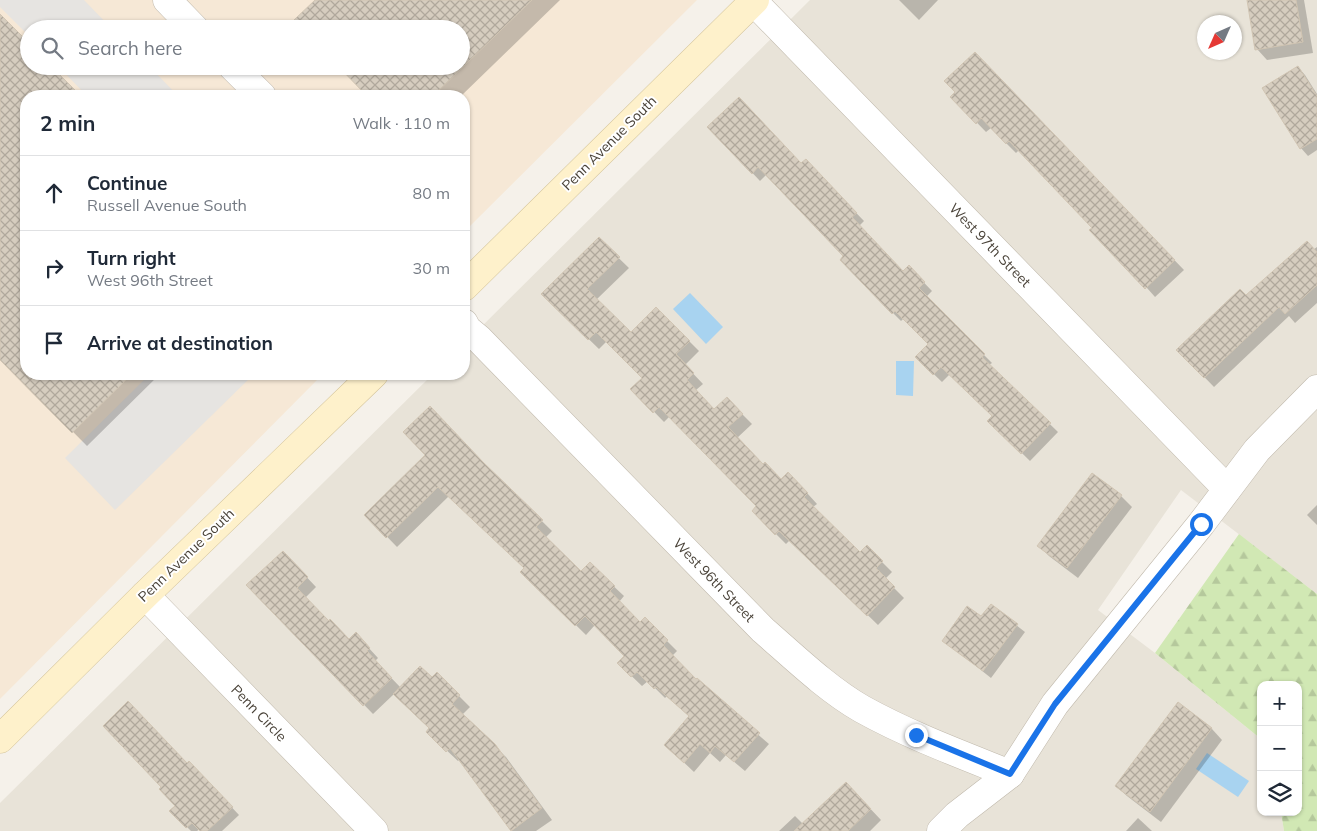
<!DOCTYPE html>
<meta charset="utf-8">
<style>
:root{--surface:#fff;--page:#f2f2f3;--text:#1f2937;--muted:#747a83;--line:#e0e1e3}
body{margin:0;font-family:Mulish,sans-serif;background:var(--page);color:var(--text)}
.controls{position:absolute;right:15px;bottom:15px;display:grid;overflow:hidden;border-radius:10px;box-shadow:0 1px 4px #0004}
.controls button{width:45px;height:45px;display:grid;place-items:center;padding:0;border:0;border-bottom:1px solid var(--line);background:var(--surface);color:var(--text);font:25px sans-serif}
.compass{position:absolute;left:1197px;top:15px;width:45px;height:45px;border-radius:50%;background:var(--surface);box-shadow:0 1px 4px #0004;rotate:225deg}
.stop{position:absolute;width:15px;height:15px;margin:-11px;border:4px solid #1a73e8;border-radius:50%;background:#fff}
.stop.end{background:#1a73e8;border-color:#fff;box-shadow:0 1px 5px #0008}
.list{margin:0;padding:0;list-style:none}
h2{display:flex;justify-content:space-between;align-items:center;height:65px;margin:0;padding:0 20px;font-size:21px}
h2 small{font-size:16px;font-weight:400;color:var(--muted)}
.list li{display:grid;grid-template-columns:32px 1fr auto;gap:15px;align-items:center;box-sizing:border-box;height:75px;padding:0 20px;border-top:1px solid var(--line)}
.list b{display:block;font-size:19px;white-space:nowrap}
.list p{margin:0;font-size:16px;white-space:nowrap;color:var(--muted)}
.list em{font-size:16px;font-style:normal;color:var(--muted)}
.icon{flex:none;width:28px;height:28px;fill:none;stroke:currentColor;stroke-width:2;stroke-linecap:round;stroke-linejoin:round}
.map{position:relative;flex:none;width:1317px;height:831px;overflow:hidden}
.search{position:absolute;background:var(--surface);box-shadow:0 1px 4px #0004;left:20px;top:20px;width:450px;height:55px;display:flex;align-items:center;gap:12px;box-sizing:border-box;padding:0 18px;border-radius:28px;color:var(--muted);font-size:19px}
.panel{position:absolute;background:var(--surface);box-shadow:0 1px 4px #0004;left:20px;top:90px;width:450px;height:290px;border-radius:20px}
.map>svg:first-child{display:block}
.residential{fill:#e8e3d8;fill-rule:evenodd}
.commercial{fill:#f6e8d6;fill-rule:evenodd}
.forest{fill:url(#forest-firs)}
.parking{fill:#e6e4e1}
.water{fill:#a8d3f0}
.shadow{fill:#0003}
.building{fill:url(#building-cross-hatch);stroke:#d1c5b3}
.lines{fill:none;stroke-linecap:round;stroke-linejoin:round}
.street-casing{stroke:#c0b9ac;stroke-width:29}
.secondary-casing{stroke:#d4c49a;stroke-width:29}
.street{stroke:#fff;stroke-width:28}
.secondary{stroke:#fef1cb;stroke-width:28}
.route{stroke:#1a73e8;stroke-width:6}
.labels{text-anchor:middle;stroke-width:4;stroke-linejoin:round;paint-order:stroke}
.street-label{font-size:14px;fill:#494238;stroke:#fff}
</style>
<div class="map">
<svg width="1317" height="831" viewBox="0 0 1317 831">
<defs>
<pattern id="forest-firs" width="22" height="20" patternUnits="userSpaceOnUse" patternTransform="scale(1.25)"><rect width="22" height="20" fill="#d1e8b4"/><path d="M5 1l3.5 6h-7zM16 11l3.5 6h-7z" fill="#b5c89c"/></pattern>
<pattern id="building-cross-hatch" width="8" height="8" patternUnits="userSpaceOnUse" patternTransform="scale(1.25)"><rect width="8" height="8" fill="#d6cdbf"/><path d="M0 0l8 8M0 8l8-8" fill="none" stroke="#b0a89c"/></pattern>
</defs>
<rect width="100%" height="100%" fill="#f5f1ea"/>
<!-- residential -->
<path class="residential" d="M810,0H1317V594L1181,490L1098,610L1155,653L1261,739V812H1281L1284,831H0V803L433,374H464V344ZM1204,22H1234V52H1204Z"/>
<!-- commercial -->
<path class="commercial" d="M0,0H697L464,232V96H26V374H323L0,699ZM29,29H461V66H29Z"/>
<!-- forest -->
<polygon class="forest" points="1239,534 1317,594 1317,831 1284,831 1281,812 1298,812 1298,685 1261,685 1261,739 1155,653"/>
<!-- parking -->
<g class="parking">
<polygon points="0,0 84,0 112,29 29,29 29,36 0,7"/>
<polygon points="58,66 149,66 178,96 87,96"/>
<polygon points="150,374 254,374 115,510 65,458"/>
</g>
<!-- water -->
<g class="water">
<polygon points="690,293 723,327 706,344 673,309"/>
<polygon points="896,361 914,361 913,396 896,395"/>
<polygon points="1207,753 1249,781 1238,797 1196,769"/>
</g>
<!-- shadow -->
<g class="shadow">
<polygon points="317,0 560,0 461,96 369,96 340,66 461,66 461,29"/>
<polygon points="899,0 938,0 919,20"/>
<polygon points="1249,0 1304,0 1313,53 1267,60 1257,49"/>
<polygon points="0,16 29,66 50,66 79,96 26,96 26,374 160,374 87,446 0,358"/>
<polygon points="975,54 1184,270 1155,297 1094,228 1019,150 1016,153 991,128 986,132 952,97 957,92"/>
<polygon points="1298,67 1305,75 1317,94 1317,150 1308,156 1301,148"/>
<polygon points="709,127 802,165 806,161 864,221 859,226 903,273 909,267 932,291 926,297 992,363 989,365 1058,432 1030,461 989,421 994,416 950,374 942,382 916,357 929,344 904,318 901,321 893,313 841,260 845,256 767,174 760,181"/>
<polygon points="599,239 629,268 596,300 631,333 656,308 699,351 685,365 703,384 696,390 715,411 727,399 752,424 737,438 763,466 781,480 798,483 817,504 813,507 860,554 867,547 892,572 885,579 904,598 878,625 790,540 786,544 776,534 758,507 670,416 664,422 632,389 643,378 607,341 599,349 542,294"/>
<polygon points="1317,247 1317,303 1295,323 1289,316 1214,387 1178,350 1246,297"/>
<polygon points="427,455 489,469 552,531 545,538 581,573 590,564 624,596 619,602 640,623 645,619 677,651 672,656 697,681 769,744 745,771 726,755 720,762 710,753 694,772 676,755 690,717 667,696 665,698 648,681 642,686 618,663 625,656 595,625 586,635 522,572 525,568 449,496 397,547 366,515"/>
<polygon points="1121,496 1132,507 1078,578 1049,556 1039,546"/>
<polygon points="1317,505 1317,525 1307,515"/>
<polygon points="283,552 316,587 305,598 349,640 356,634 378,658 375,661 401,688 432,679 459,696 470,707 462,715 506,757 552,820 536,831 512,831 460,759 458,761 427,732 430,729 394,694 373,714 248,585"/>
<polygon points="991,606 1025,632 991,678 943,640 981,618"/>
<polygon points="1178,704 1212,729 1222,740 1161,822 1127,796 1116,786"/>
<polygon points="189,762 239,815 222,831 202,831 200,829 197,831 191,831 171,811 176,806 187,764"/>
<polygon points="846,783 881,820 870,831 779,831 795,816 803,824"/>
<polygon points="1138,818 1152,831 1126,831"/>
</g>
<!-- building -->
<g class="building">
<polygon points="315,0 532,0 434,95 367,96 338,66 461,66 461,29 302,29 294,20"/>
<polygon points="1247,0 1296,0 1303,42 1255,50"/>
<polygon points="0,14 29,43 29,66 51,66 81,96 26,96 26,374 132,374 72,433 0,360"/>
<polygon points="975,52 1175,260 1145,289 1089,230 1092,228 1009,141 1006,144 981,118 976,124 950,97 955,92 944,81"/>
<polygon points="1298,66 1317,96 1317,139 1300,149 1262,88"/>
<polygon points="739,97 801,163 806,159 857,213 852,217 903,271 909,265 925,282 919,288 985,354 982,357 1051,423 1021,454 987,421 992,416 941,367 933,375 915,357 928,344 895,311 892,314 840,260 843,256 758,167 752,174 707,127"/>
<polygon points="599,237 620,257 587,289 631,332 656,307 690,341 676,354 694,373 687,380 714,409 727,397 743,414 728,427 763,464 765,462 781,479 788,472 808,493 804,497 860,552 867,545 883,561 876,568 895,587 867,616 779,531 775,535 752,511 756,506 659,407 653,413 630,389 642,378 596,332 588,340 541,294"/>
<polygon points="1307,241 1317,252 1317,285 1285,314 1279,307 1204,378 1176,350 1240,289 1246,295"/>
<polygon points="430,406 483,462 543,520 536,527 581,571 590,562 615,586 610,591 640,622 645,617 668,640 663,645 696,679 697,678 760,733 734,762 715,746 710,753 700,744 684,763 664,745 689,716 656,687 654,689 637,672 631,677 617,663 624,656 585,616 575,626 520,572 524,568 438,487 386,538 364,515 425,455 403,432"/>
<polygon points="1092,473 1122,495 1067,568 1037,546"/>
<polygon points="283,551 308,577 297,588 329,621 330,619 349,639 356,632 370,648 367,651 392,678 363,706 246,585"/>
<polygon points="991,604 1018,624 983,671 942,641 967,606 981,616"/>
<polygon points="420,666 432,677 437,672 460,695 452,704 495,744 542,808 511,831 450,748 446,752 426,732 429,728 393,694"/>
<polygon points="128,701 187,763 189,761 233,807 207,831 200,831 192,823 186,828 169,811 175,806 159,789 161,787 103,726"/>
<polygon points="1178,702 1212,728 1150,812 1115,786"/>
<polygon points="846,782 871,809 848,831 794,831"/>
</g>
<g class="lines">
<!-- street casing -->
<g class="street-casing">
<g id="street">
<polyline points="167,0 195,29"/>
<polyline points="753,1 1227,489"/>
<polyline points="232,66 262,96"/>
<path d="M464,323L467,329L479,339L763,630C793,656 827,689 862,709C909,735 960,754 1010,774"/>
<polyline points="145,595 374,831"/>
<polyline points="941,831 957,815 1010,774 1055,704 1201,524 1257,450 1317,389"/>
</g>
</g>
<!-- secondary casing -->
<g class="secondary-casing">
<g id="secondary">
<polyline points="464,287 755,0"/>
<polyline points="0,739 145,595 374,374"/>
</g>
</g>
<!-- street -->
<use href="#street" class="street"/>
<!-- secondary -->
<use href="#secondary" class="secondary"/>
</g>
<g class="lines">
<!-- route -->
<polyline class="route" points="916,735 1010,774 1055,704 1201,524"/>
</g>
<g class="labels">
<!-- street labels -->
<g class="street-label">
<text transform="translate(609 143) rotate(-45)" y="5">Penn Avenue South</text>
<text transform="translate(990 245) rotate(46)" y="5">West 97th Street</text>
<text transform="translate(186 555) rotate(-44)" y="5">Penn Avenue South</text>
<text transform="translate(714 580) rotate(46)" y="5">West 96th Street</text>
<text transform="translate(259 713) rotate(46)" y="5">Penn Circle</text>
</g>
</g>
</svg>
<div class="controls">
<button>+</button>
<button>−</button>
<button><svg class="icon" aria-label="layers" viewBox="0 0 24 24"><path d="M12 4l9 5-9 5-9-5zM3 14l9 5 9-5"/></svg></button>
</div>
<svg class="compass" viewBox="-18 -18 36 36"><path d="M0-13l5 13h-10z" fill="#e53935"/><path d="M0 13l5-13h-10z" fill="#747a83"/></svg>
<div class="stop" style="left:1201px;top:524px"></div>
<div class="stop end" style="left:916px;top:735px"></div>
<div class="search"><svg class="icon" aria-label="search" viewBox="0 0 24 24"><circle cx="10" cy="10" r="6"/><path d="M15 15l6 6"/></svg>Search here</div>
<section class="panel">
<h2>2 min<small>Walk · 110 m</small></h2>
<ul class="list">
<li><svg class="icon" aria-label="ahead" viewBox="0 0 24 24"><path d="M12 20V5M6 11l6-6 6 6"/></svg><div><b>Continue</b><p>Russell Avenue South</p></div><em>80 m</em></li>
<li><svg class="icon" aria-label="right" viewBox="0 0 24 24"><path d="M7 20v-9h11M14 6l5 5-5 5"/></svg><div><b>Turn right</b><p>West 96th Street</p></div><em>30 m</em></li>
<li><svg class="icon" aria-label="arrive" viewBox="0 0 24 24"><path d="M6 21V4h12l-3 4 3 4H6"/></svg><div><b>Arrive at destination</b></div></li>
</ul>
</section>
</div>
